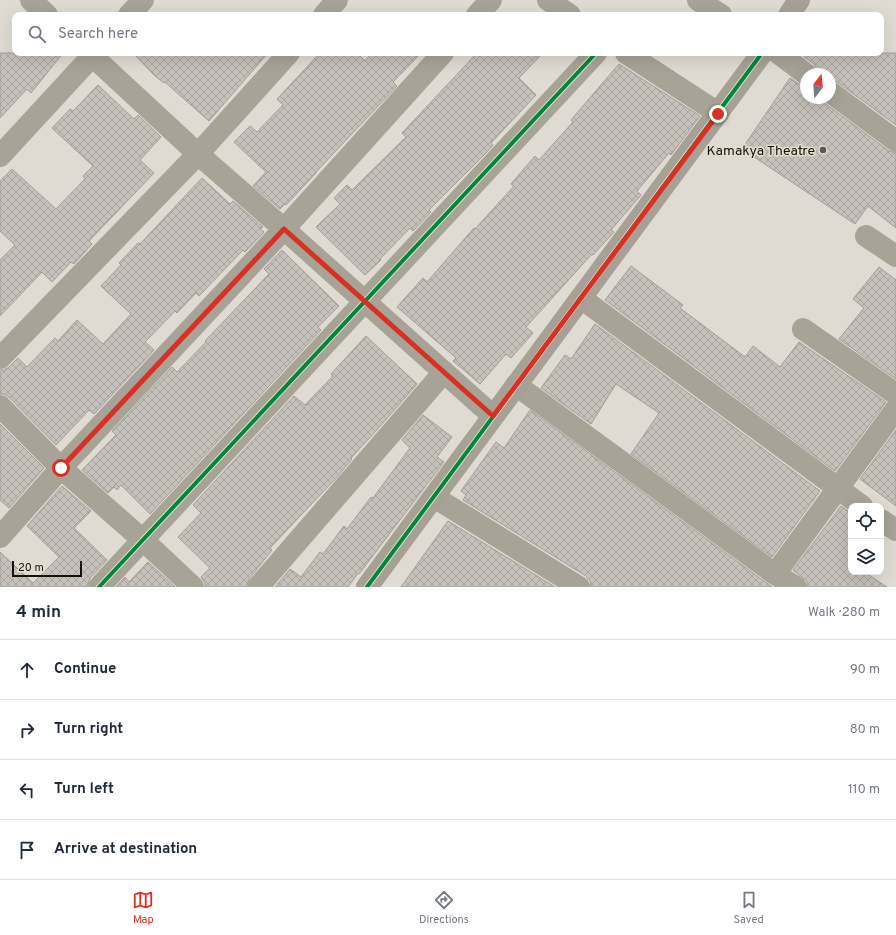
<!DOCTYPE html>
<meta charset="utf-8">
<style>
:root{--surface:#fff;--page:#f6f6f7;--text:#1f2937;--muted:#747a83;--line:#e0e1e3;--accent:#d93025}
body{margin:0;font-family:Overpass,sans-serif;background:var(--page);color:var(--text)}
.controls{position:absolute;right:12px;bottom:12px;display:grid;overflow:hidden;border-radius:8px;box-shadow:0 4px 16px #0002}
.controls button{width:36px;height:36px;display:grid;place-items:center;padding:0;border:0;border-bottom:1px solid var(--line);background:var(--surface);color:var(--text);font:20px sans-serif}
.compass{position:absolute;left:800px;top:68px;width:36px;height:36px;border-radius:50%;background:var(--surface);box-shadow:0 4px 16px #0002;rotate:16deg}
.scale{position:absolute;left:12px;bottom:10px;width:70px;box-sizing:border-box;padding-left:4px;border:2px solid #15130c;border-top:0;font-size:11px;line-height:14px;white-space:nowrap;color:#15130c;-webkit-text-stroke:3px #e5decc;paint-order:stroke}
.stop{position:absolute;width:12px;height:12px;margin:-9px;border:3px solid #d93025;border-radius:50%;background:#fff}
.stop.end{background:#d93025;border-color:#fff;box-shadow:0 1px 4px #0008}
.list{margin:0;padding:0;list-style:none}
h2{display:flex;justify-content:space-between;align-items:center;height:52px;margin:0;padding:0 16px;font-size:17px}
h2 small{font-size:13px;font-weight:400;color:var(--muted)}
.list li{display:grid;grid-template-columns:26px 1fr auto;gap:12px;align-items:center;box-sizing:border-box;height:60px;padding:0 16px;border-top:1px solid var(--line)}
.list b{display:block;font-size:15px;white-space:nowrap}
.list em{font-size:13px;font-style:normal;color:var(--muted)}
.icon{flex:none;width:22px;height:22px;fill:none;stroke:currentColor;stroke-width:2;stroke-linecap:round;stroke-linejoin:round}
.map{position:relative;flex:none;width:896px;height:587px;overflow:hidden}
.search{position:absolute;background:var(--surface);box-shadow:0 4px 16px #0002;left:12px;right:12px;top:12px;height:44px;display:flex;align-items:center;gap:10px;box-sizing:border-box;padding:0 14px;border-radius:8px;color:var(--muted);font-size:15px}
.sheet{height:292px;background:var(--surface)}
nav{display:flex;justify-content:space-around;align-items:center;box-sizing:border-box;height:56px;border-top:1px solid var(--line);background:var(--surface);font-size:11px;color:var(--muted)}
nav a{display:grid;justify-items:center;gap:2px}
nav .on{color:var(--accent)}
.map>svg:first-child{display:block}
.building{fill:url(#building-cross-hatch);stroke:#a29d97}
.lines{fill:none;stroke-linecap:round;stroke-linejoin:round}
.street{stroke:#a8a397;stroke-width:22}
.secondary{stroke:#a7a195;stroke-width:22}
.cycleway-casing{stroke:#e5decc;stroke-width:6}
.cycleway{stroke:#00873e;stroke-width:4}
.route{stroke:#d93025;stroke-width:5}
.poi-dot{fill:#5c5951;stroke:#e5decc;stroke-width:1.5}
.labels{text-anchor:middle;stroke-width:3;stroke-linejoin:round;paint-order:stroke}
.poi-label{font-size:14px;fill:#15130c;stroke:#e5decc;text-anchor:end}
</style>
<div class="map">
<svg width="896" height="587" viewBox="0 0 896 587">
<defs>
<pattern id="building-cross-hatch" width="8" height="8" patternUnits="userSpaceOnUse"><rect width="8" height="8" fill="#c6c1bb"/><path d="M0 0l8 8M0 8l8-8" fill="none" stroke="#a9a5a0"/></pattern>
</defs>
<rect width="100%" height="100%" fill="#dfdbd2"/>
<!-- building -->
<g class="building">
<polygon points="0,53 63,53 31,93 27,89 0,118"/>
<polygon points="133,53 268,53 209,121 165,82 164,83 154,75"/>
<polygon points="320,53 357,53 365,61 372,53 421,53 393,82 397,86 316,172 316,173 286,205 285,204 280,209 253,186 266,172 234,142 250,126 257,132 283,105 277,99"/>
<polygon points="477,53 543,53 519,78 536,95 491,143 493,145 486,153 429,210 431,212 413,231 410,228 380,259 381,260 365,275 316,227 340,204 334,198 347,185 352,190 406,137 402,133"/>
<polygon points="807,53 896,53 896,125 837,82 830,80 830,74 818,74 817,69 814,64 804,57"/>
<polygon points="619,64 700,116 671,155 669,153 637,191 641,195 611,230 614,232 593,255 592,254 526,327 533,333 511,358 506,354 480,384 453,361 456,358 397,307 423,278 427,282 474,228 475,229 514,186 511,184 535,156 539,160 573,122 571,120"/>
<polygon points="790,78 799,84 806,86 806,98 819,98 823,102 889,151 896,153 896,228 868,206 855,224 742,149"/>
<polygon points="98,85 134,119 138,115 161,137 140,160 154,173 89,241 92,244 74,264 71,262 52,282 42,272 0,316 0,260 15,245 0,231 0,181 12,169 56,209 85,179 83,176 93,166 52,128 70,109 73,111"/>
<polygon points="202,178 230,204 233,201 263,227 260,229 264,232 245,252 243,250 199,296 196,293 177,313 175,311 145,342 154,350 94,414 89,410 56,445 9,397 4,394 0,394 0,370 4,370 9,367 18,358 27,367 55,338 58,341 77,320 103,344 131,314 101,286 121,265 119,263 138,243 140,244"/>
<polygon points="282,250 339,306 318,327 321,330 150,514 121,485 117,490 114,487 108,493 82,470 116,435 112,431 172,367 177,372 180,369 206,342 205,341 269,274 264,269"/>
<polygon points="631,266 683,305 680,308 745,357 753,346 780,367 799,342 886,402 835,471 605,300"/>
<polygon points="879,267 896,280 896,379 839,339 864,308 853,299"/>
<polygon points="595,324 820,491 772,557 631,454 659,413 616,384 591,424 541,388 565,355 571,359"/>
<polygon points="366,336 417,384 376,431 351,458 352,459 337,477 270,548 272,550 249,579 246,587 205,587 205,583 201,577 210,568 178,537 201,513 193,505 294,396 305,405 333,376 331,374"/>
<polygon points="530,410 768,584 772,587 591,587 590,581 586,576 463,500 466,495 461,491 496,442 504,448"/>
<polygon points="423,415 452,437 437,457 444,462 359,574 358,573 348,587 275,587 290,569 301,577 320,552 323,554 344,526 347,529 371,497 373,498 410,448 402,440"/>
<polygon points="0,424 44,468 9,508 0,500"/>
<polygon points="896,430 896,506 860,479"/>
<polygon points="62,486 91,511 74,528 107,560 90,578 87,587 0,587 0,552 33,583 59,557 27,526"/>
<polygon points="841,506 851,513 851,572 864,572 887,587 808,587 807,581 793,570"/>
<polygon points="448,521 555,587 401,587"/>
<polygon points="148,562 175,587 116,587 125,577 129,582"/>
</g>
<g class="lines">
<!-- street -->
<g class="street">
<polyline points="31,0 47,15"/>
<polyline points="548,0 570,15"/>
<polyline points="698,0 721,15"/>
<polyline points="129,15 143,0"/>
<polyline points="324,15 337,0"/>
<polyline points="477,15 491,0"/>
<polyline points="89,53 198,154 284,229 493,416"/>
<polyline points="626,53 718,113"/>
<polyline points="778,53 806,74"/>
<polyline points="830,92 896,141"/>
<polyline points="0,156 95,53"/>
<polyline points="866,236 896,256"/>
<polyline points="581,298 862,506"/>
<polyline points="803,329 896,394"/>
<polyline points="0,358 198,154 289,53"/>
<polyline points="516,385 775,574 796,587"/>
<polyline points="0,406 61,468 143,540 193,587"/>
<polyline points="434,497 579,587"/>
<polyline points="881,520 896,530"/>
<polyline points="0,537 61,468 284,229 443,53"/>
<polyline points="775,574 896,409"/>
<polyline points="99,587 596,53"/>
<polyline points="258,587 444,372"/>
</g>
<!-- secondary -->
<g class="secondary">
<polyline points="789,15 799,0"/>
<polyline points="367,587 762,53"/>
</g>
<!-- cycleway casing -->
<g class="cycleway-casing">
<g id="cycleway">
<polyline points="99,587 596,53"/>
<polyline points="367,587 762,53"/>
</g>
</g>
<!-- cycleway -->
<use href="#cycleway" class="cycleway"/>
</g>
<g class="lines">
<!-- route -->
<polyline class="route" points="61,468 284,229 493,416 718,114"/>
</g>
<!-- markers -->
<circle class="poi-dot" cx="823" cy="150" r="4"/>
<g class="labels">
<!-- poi labels -->
<g class="poi-label">
<text x="815" y="155">Kamakya Theatre</text>
</g>
</g>
</svg>
<div class="controls">
<button><svg class="icon" aria-label="locate" viewBox="0 0 24 24"><circle cx="12" cy="12" r="6"/><path d="M12 2v4M12 18v4M2 12h4M18 12h4"/></svg></button>
<button><svg class="icon" aria-label="layers" viewBox="0 0 24 24"><path d="M12 4l9 5-9 5-9-5zM3 14l9 5 9-5"/></svg></button>
</div>
<svg class="compass" viewBox="-18 -18 36 36"><path d="M0-13l5 13h-10z" fill="#e53935"/><path d="M0 13l5-13h-10z" fill="#747a83"/></svg>
<div class="scale">20 m</div>
<div class="stop" style="left:61px;top:468px"></div>
<div class="stop end" style="left:718px;top:114px"></div>
<div class="search"><svg class="icon" aria-label="search" viewBox="0 0 24 24"><circle cx="10" cy="10" r="6"/><path d="M15 15l6 6"/></svg>Search here</div>
</div>
<section class="sheet">
<h2>4 min<small>Walk · 280 m</small></h2>
<ul class="list">
<li><svg class="icon" aria-label="ahead" viewBox="0 0 24 24"><path d="M12 20V5M6 11l6-6 6 6"/></svg><div><b>Continue</b></div><em>90 m</em></li>
<li><svg class="icon" aria-label="right" viewBox="0 0 24 24"><path d="M7 20v-9h11M14 6l5 5-5 5"/></svg><div><b>Turn right</b></div><em>80 m</em></li>
<li><svg class="icon" aria-label="left" viewBox="0 0 24 24"><path d="M17 20v-9H6M10 6l-5 5 5 5"/></svg><div><b>Turn left</b></div><em>110 m</em></li>
<li><svg class="icon" aria-label="arrive" viewBox="0 0 24 24"><path d="M6 21V4h12l-3 4 3 4H6"/></svg><div><b>Arrive at destination</b></div></li>
</ul>
</section>
<nav>
<a class="on"><svg class="icon" aria-label="map" viewBox="0 0 24 24"><path d="M3 6l6-2 6 2 6-2v14l-6 2-6-2-6 2zM9 4v14M15 6v14"/></svg>Map</a>
<a><svg class="icon" aria-label="directions" viewBox="0 0 24 24"><path d="M12 3l9 9-9 9-9-9zM9 14v-3h6M13 9l2 2-2 2"/></svg>Directions</a>
<a><svg class="icon" aria-label="saved" viewBox="0 0 24 24"><path d="M7 4h10v16l-5-4-5 4z"/></svg>Saved</a>
</nav>
